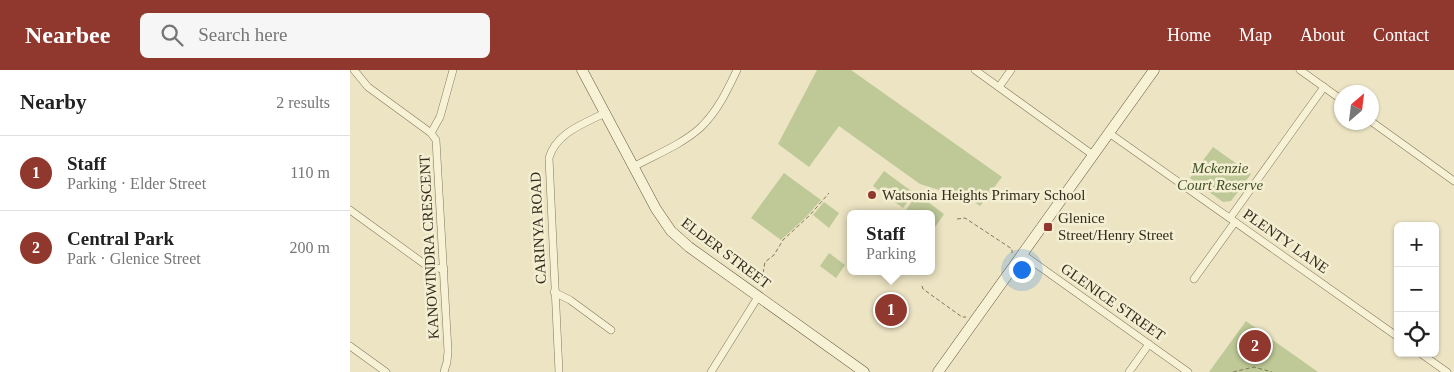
<!DOCTYPE html>
<meta charset="utf-8">
<style>
:root{--surface:#fff;--page:#f6f6f6;--text:#222;--muted:#767676;--line:#e0e0e0;--accent:#91382e}
body{margin:0;font-family:Georgia,serif;background:var(--page);color:var(--text)}
.controls{position:absolute;right:15px;bottom:15px;display:grid;overflow:hidden;border-radius:8px;box-shadow:0 1px 4px #0004}
.controls button{width:45px;height:45px;display:grid;place-items:center;padding:0;border:0;border-bottom:1px solid var(--line);background:var(--surface);color:var(--text);font:25px sans-serif}
.compass{position:absolute;left:984px;top:15px;width:45px;height:45px;border-radius:50%;background:var(--surface);box-shadow:0 1px 4px #0004;rotate:28deg}
.you{position:absolute;left:671px;top:199px;width:18px;height:18px;margin:-12px;border:4px solid #fff;border-radius:50%;background:#1a73e8;box-shadow:0 0 0 8px #1a73e833}
.badge{display:grid;place-items:center;width:32px;height:32px;border-radius:50%;background:var(--accent);color:#fff;font-size:16px;font-weight:700}
.pin{position:absolute;translate:-50% -50%;border:2px solid #fff;box-shadow:0 1px 5px #0006}
.popup{position:absolute;left:497px;top:140px;width:88px;height:65px;box-sizing:border-box;display:grid;place-content:center;border-radius:8px;background:var(--surface);filter:drop-shadow(0 1px 4px #0005);font-size:16px;white-space:nowrap;color:var(--muted)}
.popup b{font-size:19px;color:var(--text)}
.popup::after{content:'';position:absolute;left:50%;top:100%;margin-left:-10px;border:10px solid transparent;border-top-color:var(--surface)}
.list{margin:0;padding:0;list-style:none}
h2{display:flex;justify-content:space-between;align-items:center;height:65px;margin:0;padding:0 20px;font-size:21px}
h2 small{font-size:16px;font-weight:400;color:var(--muted)}
.list li{display:grid;grid-template-columns:32px 1fr auto;gap:15px;align-items:center;box-sizing:border-box;height:75px;padding:0 20px;border-top:1px solid var(--line)}
.list b{display:block;font-size:19px;white-space:nowrap}
.list p{margin:0;font-size:16px;white-space:nowrap;color:var(--muted)}
.list em{font-size:16px;font-style:normal;color:var(--muted)}
.icon{flex:none;width:28px;height:28px;fill:none;stroke:currentColor;stroke-width:2;stroke-linecap:round;stroke-linejoin:round}
.map{position:relative;flex:none;width:1104px;height:302px;overflow:hidden}
header{display:flex;align-items:center;gap:30px;box-sizing:border-box;height:70px;padding:0 25px;background:var(--accent);color:#fff}
header strong{font-size:24px}
nav{display:flex;gap:28px;margin-inline-start:auto;font-size:18px}
.search{width:350px;height:45px;background:var(--page);display:flex;align-items:center;gap:12px;box-sizing:border-box;padding:0 18px;border-radius:8px;color:var(--muted);font-size:19px}
main{display:flex}
aside{flex:1;background:var(--surface)}
.map>svg:first-child{display:block}
.green{fill:#bec997}
.lines{fill:none;stroke-linecap:round;stroke-linejoin:round}
.street-casing{stroke:#85765b;stroke-width:8}
.secondary-casing{stroke:#67573e;stroke-width:11}
.path{stroke:#85765b;stroke-width:1;stroke-dasharray:4 2.5;stroke-linecap:butt}
.street{stroke:#f7f1d6;stroke-width:7}
.secondary{stroke:#f7f1d6;stroke-width:10}
.poi-dot{fill:#91382e;stroke:#f4eed2;stroke-width:2}
.labels{text-anchor:middle;stroke-width:5;stroke-linejoin:round;paint-order:stroke}
.park-label{font-size:15px;font-style:italic;fill:#415126;stroke:#f4eed2}
.poi-label{font-size:15px;fill:#362c1e;stroke:#f4eed2;text-anchor:start}
.street-label{font-size:15px;fill:#362c1e;stroke:#f4eed2}
</style>
<header>
<strong>Nearbee</strong>
<div class="search"><svg class="icon" aria-label="search" viewBox="0 0 24 24"><circle cx="10" cy="10" r="6"/><path d="M15 15l6 6"/></svg>Search here</div>
<nav><a>Home</a><a>Map</a><a>About</a><a>Contact</a></nav>
</header>
<main>
<aside>
<h2>Nearby<small>2 results</small></h2>
<ul class="list">
<li><span class="badge">1</span><div><b>Staff</b><p>Parking · Elder Street</p></div><em>110 m</em></li>
<li><span class="badge">2</span><div><b>Central Park</b><p>Park · Glenice Street</p></div><em>200 m</em></li>
</ul>
</aside>
<div class="map">
<svg width="1104" height="302" viewBox="0 0 1104 302">
<rect width="100%" height="100%" fill="#ece4c3"/>
<!-- green -->
<g class="green">
<polygon points="467,0 501,0 652,107 630,136 622,130 616,128 613,131 605,125 570,114 489,56 459,97 428,74"/>
<polygon points="863,77 901,104 881,131 873,132 840,108"/>
<polygon points="534,101 564,123 553,138 523,116"/>
<polygon points="434,103 471,130 456,147 431,170 401,148"/>
<polygon points="567,124 594,144 583,160 581,158 581,144 561,144 556,140"/>
<polygon points="474,132 489,143 479,158 463,145"/>
<polygon points="479,183 495,195 486,208 470,196"/>
<polygon points="896,251 968,302 859,302"/>
</g>
<g class="lines">
<!-- street casing -->
<g class="street-casing">
<g id="street">
<polyline points="4,0 18,17 81,63 86,70 98,281 97,292 94,302"/>
<polyline points="625,0 743,85"/>
<polyline points="950,0 992,30"/>
<polyline points="649,17 661,0"/>
<polyline points="1022,52 1104,111"/>
<polyline points="81,63 90,47 103,0"/>
<polyline points="759,63 1048,267"/>
<path d="M283,97C305,85 331,75 350,58C367,42 377,21 387,0"/>
<polyline points="0,140 73,193 80,197 94,199"/>
<polyline points="880,148 974,17"/>
<polyline points="672,184 838,302"/>
<polyline points="844,209 885,152"/>
<polyline points="204,222 220,230 261,260"/>
<polyline points="0,276 36,302"/>
<polyline points="1070,283 1097,302"/>
<path d="M209,302L199,88C206,63 233,54 255,43"/>
<polyline points="361,302 408,227"/>
<polyline points="779,302 799,274"/>
</g>
</g>
<!-- secondary casing -->
<g class="secondary-casing">
<g id="secondary">
<polyline points="232,0 306,139 321,161 339,177 514,302"/>
<polyline points="588,302 804,0"/>
</g>
</g>
<!-- path -->
<g class="path">
<polyline points="607,149 615,148 662,179 662,183"/>
<polyline points="406,214 413,203 415,192 424,185 433,170 460,145 479,123"/>
<polyline points="572,216 573,219 612,247 616,247"/>
<polyline points="883,302 904,297 922,302"/>
</g>
<!-- street -->
<use href="#street" class="street"/>
<!-- secondary -->
<use href="#secondary" class="secondary"/>
</g>
<!-- markers -->
<g class="poi-dot">
<circle cx="522" cy="125" r="5"/>
<rect x="693" y="152" width="10" height="10" rx="2.5"/>
</g>
<g class="labels">
<!-- park labels -->
<g class="park-label">
<text x="870" y="103">Mckenzie<tspan x="870" dy="17">Court Reserve</tspan></text>
</g>
<!-- poi labels -->
<g class="poi-label">
<text x="532" y="130">Watsonia Heights Primary School</text>
<text x="708" y="153">Glenice<tspan x="708" dy="17">Street/Henry Street</tspan></text>
</g>
<!-- street labels -->
<g class="street-label">
<text transform="translate(188 158) rotate(-93)" y="5">CARINYA ROAD</text>
<text transform="translate(936 171) rotate(35)" y="5">PLENTY LANE</text>
<text transform="translate(79 177) rotate(-93)" y="5">KANOWINDRA CRESCENT</text>
<text transform="translate(376 183) rotate(37)" y="5">ELDER STREET</text>
<text transform="translate(763 232) rotate(35)" y="5">GLENICE STREET</text>
</g>
</g>
</svg>
<div class="controls">
<button>+</button>
<button>−</button>
<button><svg class="icon" aria-label="locate" viewBox="0 0 24 24"><circle cx="12" cy="12" r="6"/><path d="M12 2v4M12 18v4M2 12h4M18 12h4"/></svg></button>
</div>
<svg class="compass" viewBox="-18 -18 36 36"><path d="M0-13l5 13h-10z" fill="#e53935"/><path d="M0 13l5-13h-10z" fill="#767676"/></svg>
<div class="you"></div>
<div class="pin badge" style="left:541px;top:240px">1</div>
<div class="popup"><b>Staff</b>Parking</div>
<div class="pin badge" style="left:905px;top:276px">2</div>
</div>
</main>
